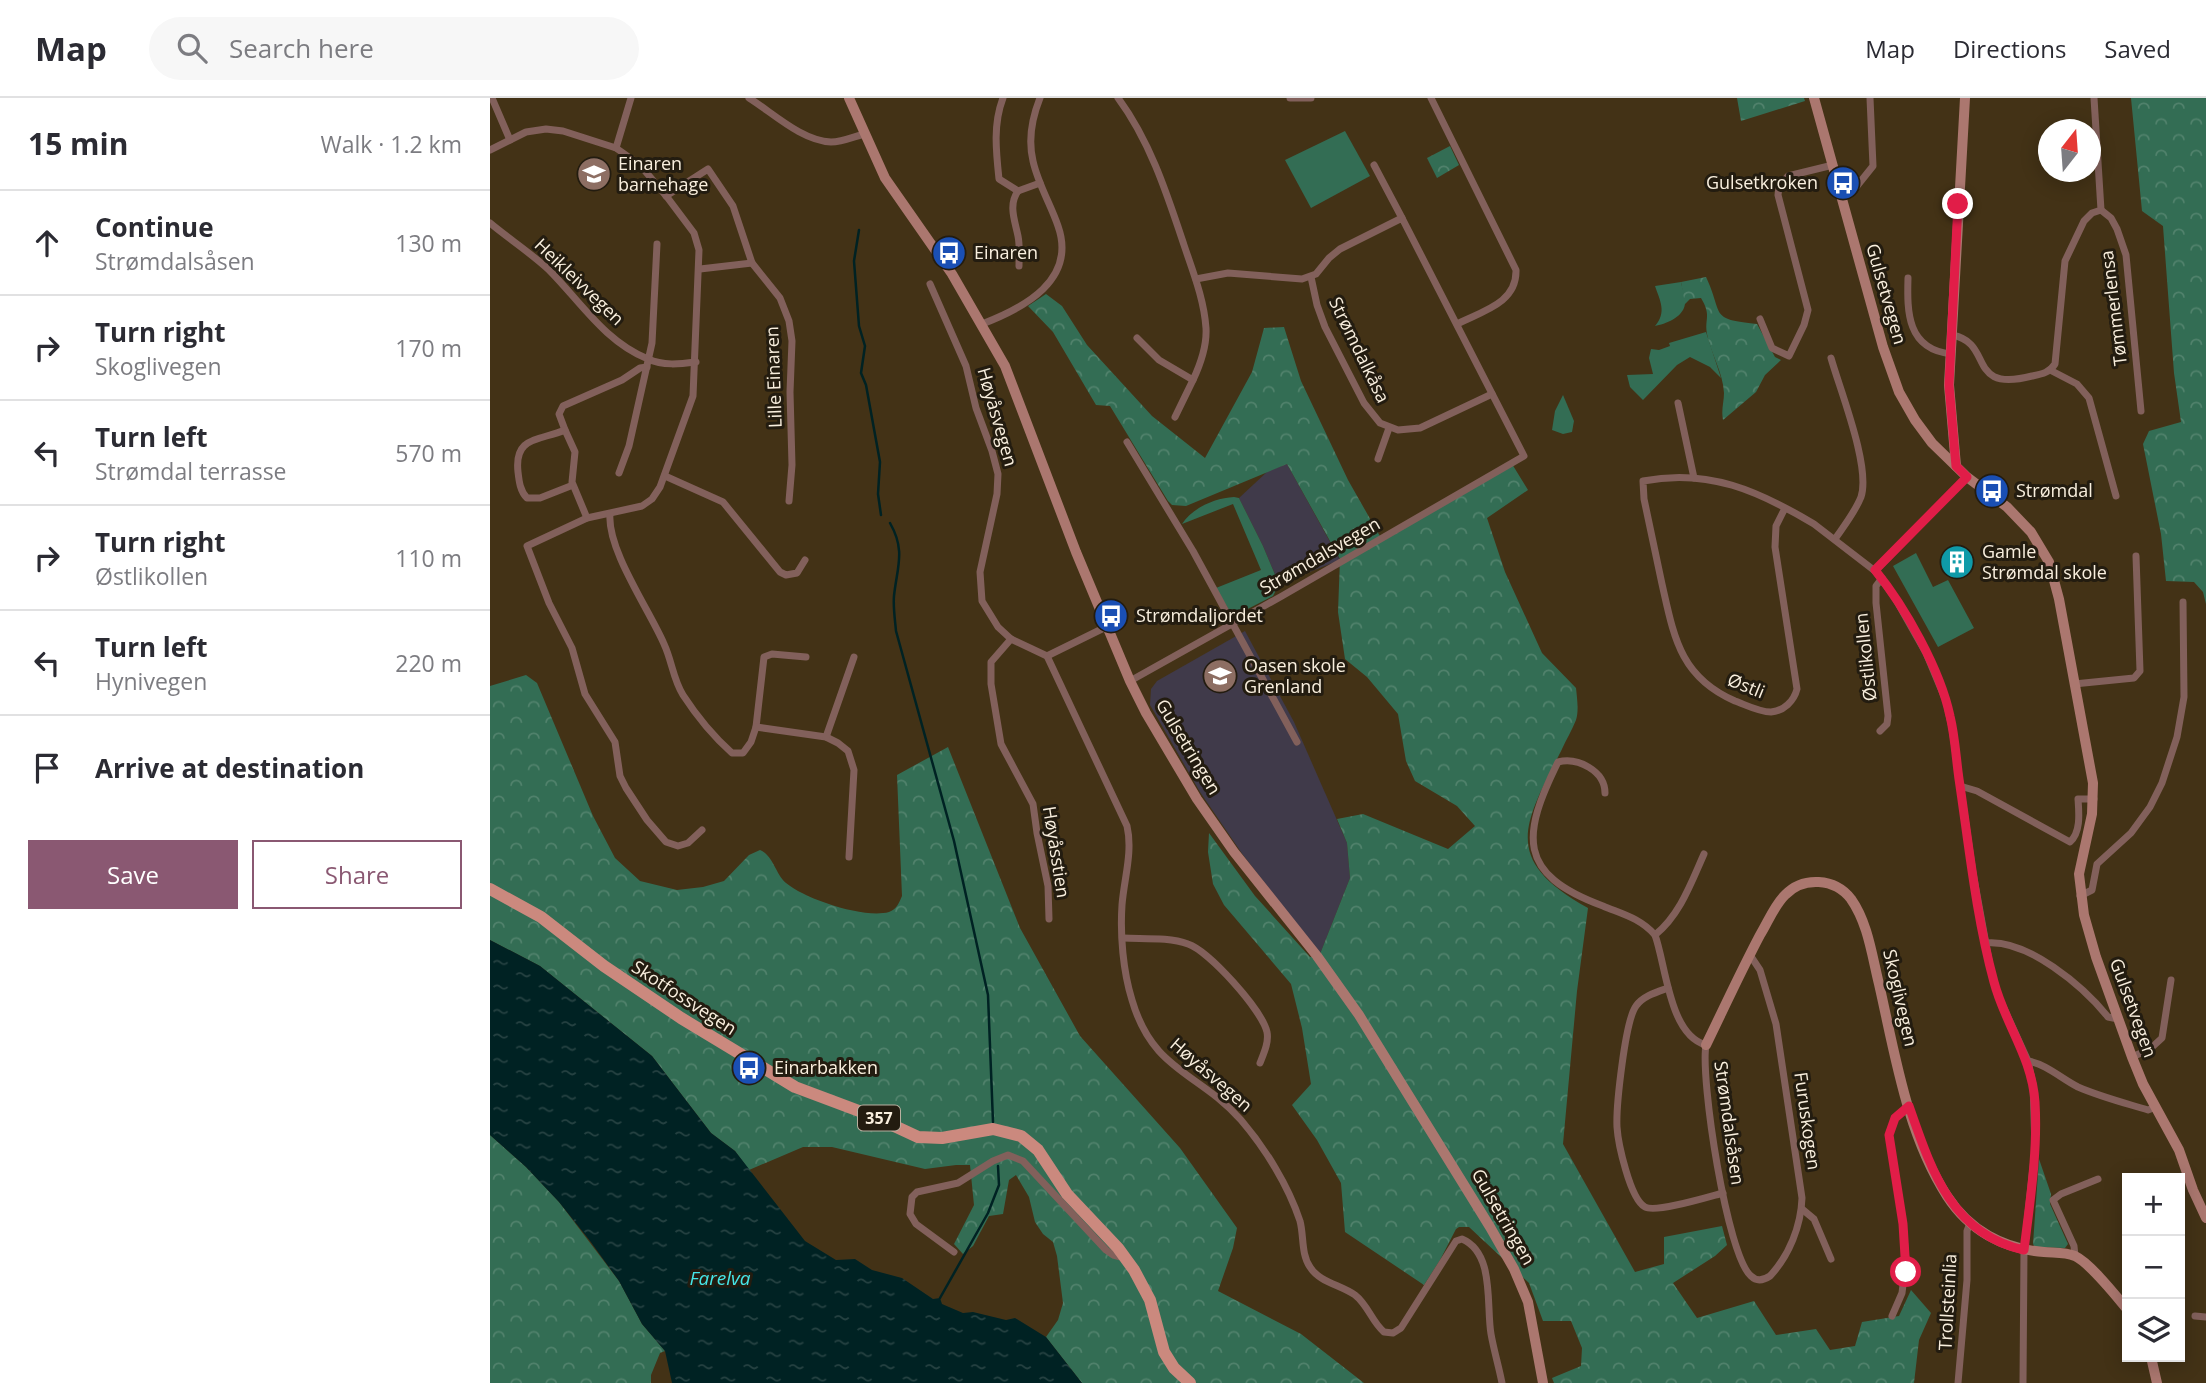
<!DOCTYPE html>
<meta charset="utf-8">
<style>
:root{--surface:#fff;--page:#f7f7f7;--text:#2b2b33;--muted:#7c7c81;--line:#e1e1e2;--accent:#8a5872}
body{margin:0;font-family:"Open Sans",sans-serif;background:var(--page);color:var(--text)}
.controls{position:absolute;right:21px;bottom:21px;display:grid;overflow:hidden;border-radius:0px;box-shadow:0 4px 18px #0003}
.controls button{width:63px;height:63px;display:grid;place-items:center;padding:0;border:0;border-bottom:2px solid var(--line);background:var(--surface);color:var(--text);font:35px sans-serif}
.compass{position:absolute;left:1548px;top:21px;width:63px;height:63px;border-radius:50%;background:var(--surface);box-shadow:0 4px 18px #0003;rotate:17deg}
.stop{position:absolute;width:21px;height:21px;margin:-16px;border:5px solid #e11d48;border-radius:50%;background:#fff}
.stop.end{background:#e11d48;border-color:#fff;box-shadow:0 2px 7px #0008}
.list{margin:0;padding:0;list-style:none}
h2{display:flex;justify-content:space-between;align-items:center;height:91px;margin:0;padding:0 28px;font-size:30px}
h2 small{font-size:23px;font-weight:400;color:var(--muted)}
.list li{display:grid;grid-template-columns:46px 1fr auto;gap:21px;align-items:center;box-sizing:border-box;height:105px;padding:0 28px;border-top:2px solid var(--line)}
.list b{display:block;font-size:26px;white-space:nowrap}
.list p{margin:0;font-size:23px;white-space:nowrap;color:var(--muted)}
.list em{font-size:23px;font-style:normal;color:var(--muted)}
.actions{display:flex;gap:14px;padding:21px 28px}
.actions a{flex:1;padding:16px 0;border:2px solid var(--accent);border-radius:0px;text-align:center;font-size:24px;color:var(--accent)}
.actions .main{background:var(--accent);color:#fff}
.icon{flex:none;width:38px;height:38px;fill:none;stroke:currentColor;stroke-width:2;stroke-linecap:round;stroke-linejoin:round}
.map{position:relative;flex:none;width:1716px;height:1285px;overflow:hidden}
header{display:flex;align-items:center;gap:42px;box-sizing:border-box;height:98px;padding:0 35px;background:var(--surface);border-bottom:2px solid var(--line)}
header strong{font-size:33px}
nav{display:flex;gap:38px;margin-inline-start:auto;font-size:24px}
.search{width:490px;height:63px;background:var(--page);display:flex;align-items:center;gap:18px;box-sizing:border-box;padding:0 24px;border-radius:38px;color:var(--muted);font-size:26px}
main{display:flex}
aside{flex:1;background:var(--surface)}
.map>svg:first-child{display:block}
.commercial{fill:#403a4a}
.grass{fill:#336d54}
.forest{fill:url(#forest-crowns)}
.water{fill:url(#water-ripples)}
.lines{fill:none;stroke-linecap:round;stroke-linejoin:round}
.stream{stroke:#002223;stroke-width:2.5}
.street{stroke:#82605b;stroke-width:7}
.secondary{stroke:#ab776f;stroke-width:10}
.primary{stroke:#cb897e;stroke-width:12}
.route{stroke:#e11d48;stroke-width:9}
.labels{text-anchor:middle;stroke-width:6;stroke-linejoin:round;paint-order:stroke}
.shield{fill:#231c10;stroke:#b9b0a0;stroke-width:2}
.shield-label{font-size:16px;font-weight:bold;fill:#f9efde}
.poi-label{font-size:18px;fill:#f9efde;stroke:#231c10;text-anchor:start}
.street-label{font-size:18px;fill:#f9efde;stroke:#231c10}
.water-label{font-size:19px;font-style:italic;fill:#45e6e8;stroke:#231c10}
</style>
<header>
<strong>Map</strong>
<div class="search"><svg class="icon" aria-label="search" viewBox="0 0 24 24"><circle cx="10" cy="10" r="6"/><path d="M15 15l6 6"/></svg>Search here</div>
<nav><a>Map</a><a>Directions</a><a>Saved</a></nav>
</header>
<main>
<aside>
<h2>15 min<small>Walk · 1.2 km</small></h2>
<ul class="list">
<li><svg class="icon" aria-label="ahead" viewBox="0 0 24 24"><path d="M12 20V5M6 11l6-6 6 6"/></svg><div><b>Continue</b><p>Strømdalsåsen</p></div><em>130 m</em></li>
<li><svg class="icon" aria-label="right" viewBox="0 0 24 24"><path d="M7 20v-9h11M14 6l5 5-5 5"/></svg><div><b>Turn right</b><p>Skoglivegen</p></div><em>170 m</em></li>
<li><svg class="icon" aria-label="left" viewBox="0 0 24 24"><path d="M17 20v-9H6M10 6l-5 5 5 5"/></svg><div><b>Turn left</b><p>Strømdal terrasse</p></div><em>570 m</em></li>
<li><svg class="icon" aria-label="right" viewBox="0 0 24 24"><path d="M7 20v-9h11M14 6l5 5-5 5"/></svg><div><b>Turn right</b><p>Østlikollen</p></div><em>110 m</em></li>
<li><svg class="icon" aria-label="left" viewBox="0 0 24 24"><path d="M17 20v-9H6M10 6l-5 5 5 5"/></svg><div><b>Turn left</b><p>Hynivegen</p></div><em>220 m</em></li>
<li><svg class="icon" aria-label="arrive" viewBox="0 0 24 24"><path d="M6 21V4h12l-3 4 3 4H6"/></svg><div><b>Arrive at destination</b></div></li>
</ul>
<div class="actions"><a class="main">Save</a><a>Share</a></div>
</aside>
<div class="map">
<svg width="1716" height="1285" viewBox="0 0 1716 1285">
<defs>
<pattern id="forest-crowns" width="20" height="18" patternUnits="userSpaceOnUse" patternTransform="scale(1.75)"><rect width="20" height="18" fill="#336d54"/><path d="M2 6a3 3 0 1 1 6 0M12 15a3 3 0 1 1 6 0" fill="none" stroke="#51826c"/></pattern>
<pattern id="water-ripples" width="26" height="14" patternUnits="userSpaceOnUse" patternTransform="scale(1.75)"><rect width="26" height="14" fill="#002223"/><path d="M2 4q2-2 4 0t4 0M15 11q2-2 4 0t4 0" fill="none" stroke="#264242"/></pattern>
</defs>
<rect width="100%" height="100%" fill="#433216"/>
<!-- commercial -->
<g class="commercial">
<polygon points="797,366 850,462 789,486 773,448 749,400 778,373"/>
<polygon points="755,533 804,624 857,745 860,780 830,856 753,757 710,694 660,607 661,591 667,583"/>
</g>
<!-- grass -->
<g class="grass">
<polygon points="855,33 880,78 821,110 795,62"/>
<path d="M1191,184C1192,190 1196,200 1195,206C1193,220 1175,226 1165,228C1177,214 1170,203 1165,188Z"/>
<polygon points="1216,234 1231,280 1220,269 1200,259 1187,267 1153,302 1140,289 1137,277 1163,276 1159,260 1161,251 1169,252 1180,248 1179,245"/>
<polygon points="1073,297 1084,323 1082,334 1073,336 1062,332 1065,313"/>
<path d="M744,399L749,400L773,448L789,486L783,498L746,517L739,512L726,490L771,472L743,406L692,426C702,410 725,400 744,399Z"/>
<polygon points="1426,455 1443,489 1458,482 1484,530 1448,549 1403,468"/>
</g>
<!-- forest -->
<g class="forest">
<polygon points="1247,0 1314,0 1315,3 1251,23"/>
<polygon points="1641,0 1716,0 1716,506 1713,494 1704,484 1676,483 1671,436 1653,346 1659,333 1691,324 1684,275 1673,128 1652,113"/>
<polygon points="960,48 969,67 947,80 937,60"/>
<path d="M1216,179C1234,217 1218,221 1267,226L1285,259L1291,262L1275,277L1266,294L1233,322C1231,312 1234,304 1234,295C1233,274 1221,256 1217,236C1214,221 1222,218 1211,200L1200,201L1195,206L1191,184Z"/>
<path d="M556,196L572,208L597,247L662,318L715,360L762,274L774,230L794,229L811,283L858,382L891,440L1022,366L1038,392L997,420L1015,474L1052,555L1086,590C1087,600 1089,613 1086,622C1082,632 1076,642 1072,651C1034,726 1010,761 1098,810L1087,893L1073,1046L1145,1174L1174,1166V1139L1232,1128L1237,1147L1225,1158L1183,1185L1207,1220L1264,1203L1286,1237L1326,1231L1340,1252L1365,1248L1372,1224L1409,1218L1421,1192L1441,1215L1429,1242L1424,1285H1064L1062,1280L1091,1268L1092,1250L1081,1223H1053L1039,1185L979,1129H969L966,1131L950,1162L934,1187L855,1134L851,1085L827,1042L802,1007L821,986L812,930L801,886L734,807L723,786L718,754L719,735L765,798L820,859L830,856L860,780L857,745L847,721L873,716L958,751L985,728L967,708L925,683L916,663L908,616L877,579L855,561L848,514L850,461L797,366L696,408L682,407L678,403L620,308L606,307L563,234L538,208Z"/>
<path d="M36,577L47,585L103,718L125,760L150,783L187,792L213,789L234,783L259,757L270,752C283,757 285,775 296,785C315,801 374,821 399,814C407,811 409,805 412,798L407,677L458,649L530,830L590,938L690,1050L747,1130L743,1150L728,1193L811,1236L874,1285H592L556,1239L568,1222L573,1205L567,1158L563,1144L553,1136L545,1124L539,1099L526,1077L519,1082L513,1116L499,1118L483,1148L473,1156L464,1146L484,1107L480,1067H466L435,1071L342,1049H313L259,1072L245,1053L221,1035L162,958L50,868L0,842V588Z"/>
<polygon points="0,1037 36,1069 69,1104 129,1183 152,1226 175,1253 170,1255 161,1277 161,1285 0,1285"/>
<polygon points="1549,1061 1561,1096 1560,1106 1578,1146 1575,1150 1545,1149 1543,1146"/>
</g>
<!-- water -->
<polygon class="water" points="0,842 50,868 162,958 221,1035 245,1053 315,1143 346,1162 365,1161 382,1172 412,1180 443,1201 450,1200 452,1206 473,1215 483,1214 516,1222 525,1220 556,1239 592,1285 182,1285 175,1253 152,1226 129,1183 100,1143 69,1104 36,1069 0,1037"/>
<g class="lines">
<!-- stream -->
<g class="stream">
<polyline points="369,132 364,163 369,228 375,248 371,275 376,287 390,364 388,396 391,417"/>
<path d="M400,425C416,453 407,469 404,498C403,509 405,522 406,533L464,743L498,897L503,1024"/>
<polyline points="450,1200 498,1115 509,1087 508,1068"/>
</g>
<!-- street -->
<g class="street">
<polyline points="2,0 20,42"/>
<path d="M259,0C283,15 312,43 341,44C352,44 363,39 374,36"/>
<path d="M513,0C503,26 506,53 509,81L528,93C518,107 525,123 528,138C530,148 529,158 529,168"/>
<path d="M628,0C660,43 677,96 694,147C703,174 714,201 716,230C717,248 711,265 703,282L669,262L647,240"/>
<polyline points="800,0 821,0"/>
<path d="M941,0L1026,172C1027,205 993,213 967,226"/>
<polyline points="126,50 141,0"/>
<polyline points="0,52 36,34 56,31 73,33 126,50 150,67 177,99 204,135 209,152 203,298 170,389 162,401 152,408 97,420 37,448 59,505 82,550 95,596 125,644 130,678 136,690 157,722 176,744 188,748 198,745 212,732"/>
<polyline points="884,67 912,120"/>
<polyline points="528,93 550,85"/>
<polyline points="1350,96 1367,88 1383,68 1380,0"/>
<polyline points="176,98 218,71 243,108 262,165 290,200 299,223 302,243 300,294 302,367 299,403"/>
<polyline points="1611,112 1621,120 1627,131 1636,157 1651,313"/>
<path d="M0,125C19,141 41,155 59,172C90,203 115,244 158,261C173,268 190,266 206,264"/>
<polyline points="210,171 262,165"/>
<polyline points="821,179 827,207 835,229 874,305 890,325 908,332 930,330 1002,296"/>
<path d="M1418,180C1417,214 1417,251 1461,256"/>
<path d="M440,186L476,268L486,310L502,353L508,376L507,396L490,474L492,503L508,529L521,541L557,558L637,728C643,754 634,781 632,807C630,837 633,873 642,902C663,974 709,974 751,1022C775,1050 798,1087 810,1123C814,1138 811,1156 820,1169C829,1184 851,1187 865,1197C878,1207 882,1224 894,1234L903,1235L911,1230L966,1143L972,1141C1005,1155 996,1207 1001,1236C1004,1253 1009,1269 1012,1285"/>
<polyline points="1270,221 1282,250 1299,258 1314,227 1318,212 1288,97 1289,88 1298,78 1343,67"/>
<path d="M492,226C534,210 587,182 568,128C561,107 548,86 543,63C538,42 542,20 550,0"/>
<path d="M1462,237C1505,245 1475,295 1542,278C1552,276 1559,275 1565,266L1575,163L1594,123L1602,115L1611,112L1604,0"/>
<path d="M1341,260C1350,292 1381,369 1371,399C1365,414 1354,428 1345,441"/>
<polyline points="1560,272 1587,286 1599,300 1626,398"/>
<polyline points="1188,305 1204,380"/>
<polyline points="685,319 703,282"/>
<polyline points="75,332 69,316 73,308 132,282 150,270 157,269"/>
<polyline points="637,344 703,453 807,644"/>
<polyline points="888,361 899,330"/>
<polyline points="129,375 139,348 162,245 167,146"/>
<polyline points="175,378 233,404 290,474 296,477 307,475 315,462"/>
<path d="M83,387L50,400H37C30,393 29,383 28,374C24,338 49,343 75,332L85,354L82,384L97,420"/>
<path d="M1295,410L1286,428L1285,449L1307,591C1304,603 1294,613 1281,614C1269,614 1256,607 1245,603C1190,579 1184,539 1172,486C1166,457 1160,429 1154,401L1153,383C1218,370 1269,393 1324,426L1385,473L1405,500L1436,555L1456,603L1462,630L1483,775L1500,868L1507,895L1538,963L1543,986L1545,1051L1534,1152L1533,1285"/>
<path d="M120,416C117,452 160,513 174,546C182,563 183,581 193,597C206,617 224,639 242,655H253L261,644L266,629L274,559L282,556L316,559"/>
<polyline points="1385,473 1477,379"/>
<polyline points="521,541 501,564 501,586 511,646 543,706 547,735 558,788 559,821"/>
<polyline points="557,558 618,528"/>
<polyline points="640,583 792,498 1034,358 912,120 850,151 839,160 826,176 812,181 738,175 706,181"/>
<polyline points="1584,586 1644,580 1650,573 1646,458"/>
<polyline points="266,629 336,639 348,645 358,653 364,672 359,759"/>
<polyline points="1390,633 1397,626 1398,618 1386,505 1386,488 1392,480"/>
<polyline points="336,639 364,559"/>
<path d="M1470,688L1487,693L1580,744C1591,734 1589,715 1588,701H1604"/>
<path d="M1115,695C1115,673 1088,659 1068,664C1032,737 1026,776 1113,808C1132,816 1150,820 1165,837"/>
<path d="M1214,756C1201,785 1190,817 1165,837C1176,867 1179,937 1216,947C1210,980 1237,1158 1261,1178C1267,1184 1274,1182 1280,1178C1299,1158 1311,1128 1312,1100L1286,926L1270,872L1260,857"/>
<polyline points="1590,798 1602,792 1607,766 1641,735 1660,709 1672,685 1687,639 1694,599 1693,504"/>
<path d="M633,840C654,841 679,839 698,846C719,853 772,912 777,934C779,944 774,955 770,965"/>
<path d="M1495,845C1537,840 1594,889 1618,919L1628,921"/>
<path d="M1178,890C1167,894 1153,898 1146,908C1135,923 1126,1009 1127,1029C1128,1045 1140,1101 1155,1109C1166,1115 1218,1099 1233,1095"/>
<polyline points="1642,959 1660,951 1672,940 1681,882"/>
<path d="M1538,963C1556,966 1572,981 1588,989C1611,999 1635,1005 1658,1012L1666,1009"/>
<polyline points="1312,1111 1324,1121 1341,1161"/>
<polyline points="464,1154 426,1126 420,1116 422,1099 427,1094 468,1085 503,1063 518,1057 533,1063 616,1152 623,1157 635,1160"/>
<polyline points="1585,1158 1584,1148 1563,1102 1571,1096 1608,1081"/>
<polyline points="1402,1218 1412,1195 1416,1163 1413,1126 1399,1037 1405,1020 1419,1008"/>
<polyline points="1705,1218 1716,1219"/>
<polyline points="1468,1285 1477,1182 1477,1133 1480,1125"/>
</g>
<!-- secondary -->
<g class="secondary">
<polyline points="359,0 395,80 462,176 515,268 586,454 640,583 656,615 707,701 744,754 827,858 869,917 1000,1129 1024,1171 1038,1204 1053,1285"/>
<polyline points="1324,0 1393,249 1409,294 1425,322 1442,345 1477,379 1517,409 1541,434 1559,464 1569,501 1603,685 1602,716 1589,776 1594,817 1606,859 1642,959 1653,986 1689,1052 1703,1092 1716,1120"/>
<polyline points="1466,368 1459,287 1475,0"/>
<path d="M1216,947C1234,910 1251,873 1270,837C1278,824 1284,808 1295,797C1313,778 1345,780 1361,801C1378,825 1382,858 1389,886C1405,956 1417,1036 1457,1098C1479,1132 1513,1151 1554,1154C1564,1155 1575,1154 1585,1158C1600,1165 1626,1198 1637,1211"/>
<polyline points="1661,1259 1667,1285"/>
</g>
<!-- primary -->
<polyline class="primary" points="0,791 51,819 114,868 191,920 305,989 385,1019 428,1039 452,1040 503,1031 531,1038 548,1052 577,1096 628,1150 644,1172 660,1202 674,1254 684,1270 700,1285"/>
</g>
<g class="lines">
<!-- route -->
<path class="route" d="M1416,1174L1413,1126L1399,1037L1405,1020L1419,1008C1441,1071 1461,1136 1534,1152C1540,1103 1548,1053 1545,1004C1542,959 1515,926 1504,884C1486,818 1479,748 1469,681C1466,660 1465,638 1460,618C1450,571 1415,509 1385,472L1477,379L1466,368L1459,287L1468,106"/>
</g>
<!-- icons -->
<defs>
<g id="school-disc" transform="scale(1.75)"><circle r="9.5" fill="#8d6e63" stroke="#231c10"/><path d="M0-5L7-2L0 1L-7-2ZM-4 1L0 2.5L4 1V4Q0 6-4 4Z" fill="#fff"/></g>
<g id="bus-disc" transform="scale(1.75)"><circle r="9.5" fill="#1a4fb4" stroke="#231c10"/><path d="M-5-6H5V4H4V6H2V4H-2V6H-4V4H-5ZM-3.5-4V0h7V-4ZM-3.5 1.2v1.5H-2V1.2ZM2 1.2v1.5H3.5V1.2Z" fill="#fff"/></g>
<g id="building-disc" transform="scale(1.75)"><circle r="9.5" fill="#0f9aa8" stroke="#231c10"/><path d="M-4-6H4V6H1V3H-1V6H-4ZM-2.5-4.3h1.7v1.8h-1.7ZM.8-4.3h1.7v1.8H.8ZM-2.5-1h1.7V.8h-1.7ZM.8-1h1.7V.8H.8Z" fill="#fff"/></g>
</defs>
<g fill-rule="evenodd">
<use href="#school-disc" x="104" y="76"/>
<use href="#bus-disc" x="1353" y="85"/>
<use href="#bus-disc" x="459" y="155"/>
<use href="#bus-disc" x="1502" y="393"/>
<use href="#building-disc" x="1467" y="464"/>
<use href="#bus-disc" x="621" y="518"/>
<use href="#school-disc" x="730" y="578"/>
<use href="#bus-disc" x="259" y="970"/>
</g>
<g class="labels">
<!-- shield labels -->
<rect class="shield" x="368" y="1007.5" width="42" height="25" rx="5"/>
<g class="shield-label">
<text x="389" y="1026">357</text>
</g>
<!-- poi labels -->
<g class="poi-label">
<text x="128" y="72">Einaren<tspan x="128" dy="21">barnehage</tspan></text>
<text x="1328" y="91" text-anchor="end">Gulsetkroken</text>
<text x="484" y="161">Einaren</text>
<text x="1526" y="399">Strømdal</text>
<text x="1492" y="460">Gamle<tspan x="1492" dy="21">Strømdal skole</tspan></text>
<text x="646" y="524">Strømdaljordet</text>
<text x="754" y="574">Oasen skole<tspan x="754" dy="21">Grenland</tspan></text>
<text x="284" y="976">Einarbakken</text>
</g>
<!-- street labels -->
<g class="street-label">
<text transform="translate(89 184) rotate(44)" y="6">Heikleivvegen</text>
<text transform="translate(1396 196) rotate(74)" y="6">Gulsetvegen</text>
<text transform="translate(1624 210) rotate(-97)" y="6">Tømmerlensa</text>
<text transform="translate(869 252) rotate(64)" y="6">Strømdalkåsa</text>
<text transform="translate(284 279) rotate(-92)" y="6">Lille Einaren</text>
<text transform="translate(507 319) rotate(74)" y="6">Høyåsvegen</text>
<text transform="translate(830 458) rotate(-30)" y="6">Strømdalsvegen</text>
<text transform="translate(1376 559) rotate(-96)" y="6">Østlikollen</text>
<text transform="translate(1256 588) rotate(22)" y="6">Østli</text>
<text transform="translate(698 649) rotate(59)" y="6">Gulsetringen</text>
<text transform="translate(566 754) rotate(81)" y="6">Høyåsstien</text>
<text transform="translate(194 900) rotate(33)" y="6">Skotfossvegen</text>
<text transform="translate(1410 900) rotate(77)" y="6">Skoglivegen</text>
<text transform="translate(1643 910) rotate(70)" y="6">Gulsetvegen</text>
<text transform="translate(721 977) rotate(41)" y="6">Høyåsvegen</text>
<text transform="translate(1317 1023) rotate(82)" y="6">Furuskogen</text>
<text transform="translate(1239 1025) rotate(82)" y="6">Strømdalsåsen</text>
<text transform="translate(1013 1119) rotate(60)" y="6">Gulsetringen</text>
<text transform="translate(1458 1204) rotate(-87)" y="6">Trollsteinlia</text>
</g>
<!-- water labels -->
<g class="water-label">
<text x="230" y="1187">Farelva</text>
</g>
</g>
</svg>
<div class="controls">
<button>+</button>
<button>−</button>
<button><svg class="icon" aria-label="layers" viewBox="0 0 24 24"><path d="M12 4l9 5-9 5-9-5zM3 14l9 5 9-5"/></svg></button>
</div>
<svg class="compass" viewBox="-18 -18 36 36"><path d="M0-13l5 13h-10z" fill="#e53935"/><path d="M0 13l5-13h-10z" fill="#7c7c81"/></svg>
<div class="stop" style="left:1416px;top:1174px"></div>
<div class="stop end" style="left:1468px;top:106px"></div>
</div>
</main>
